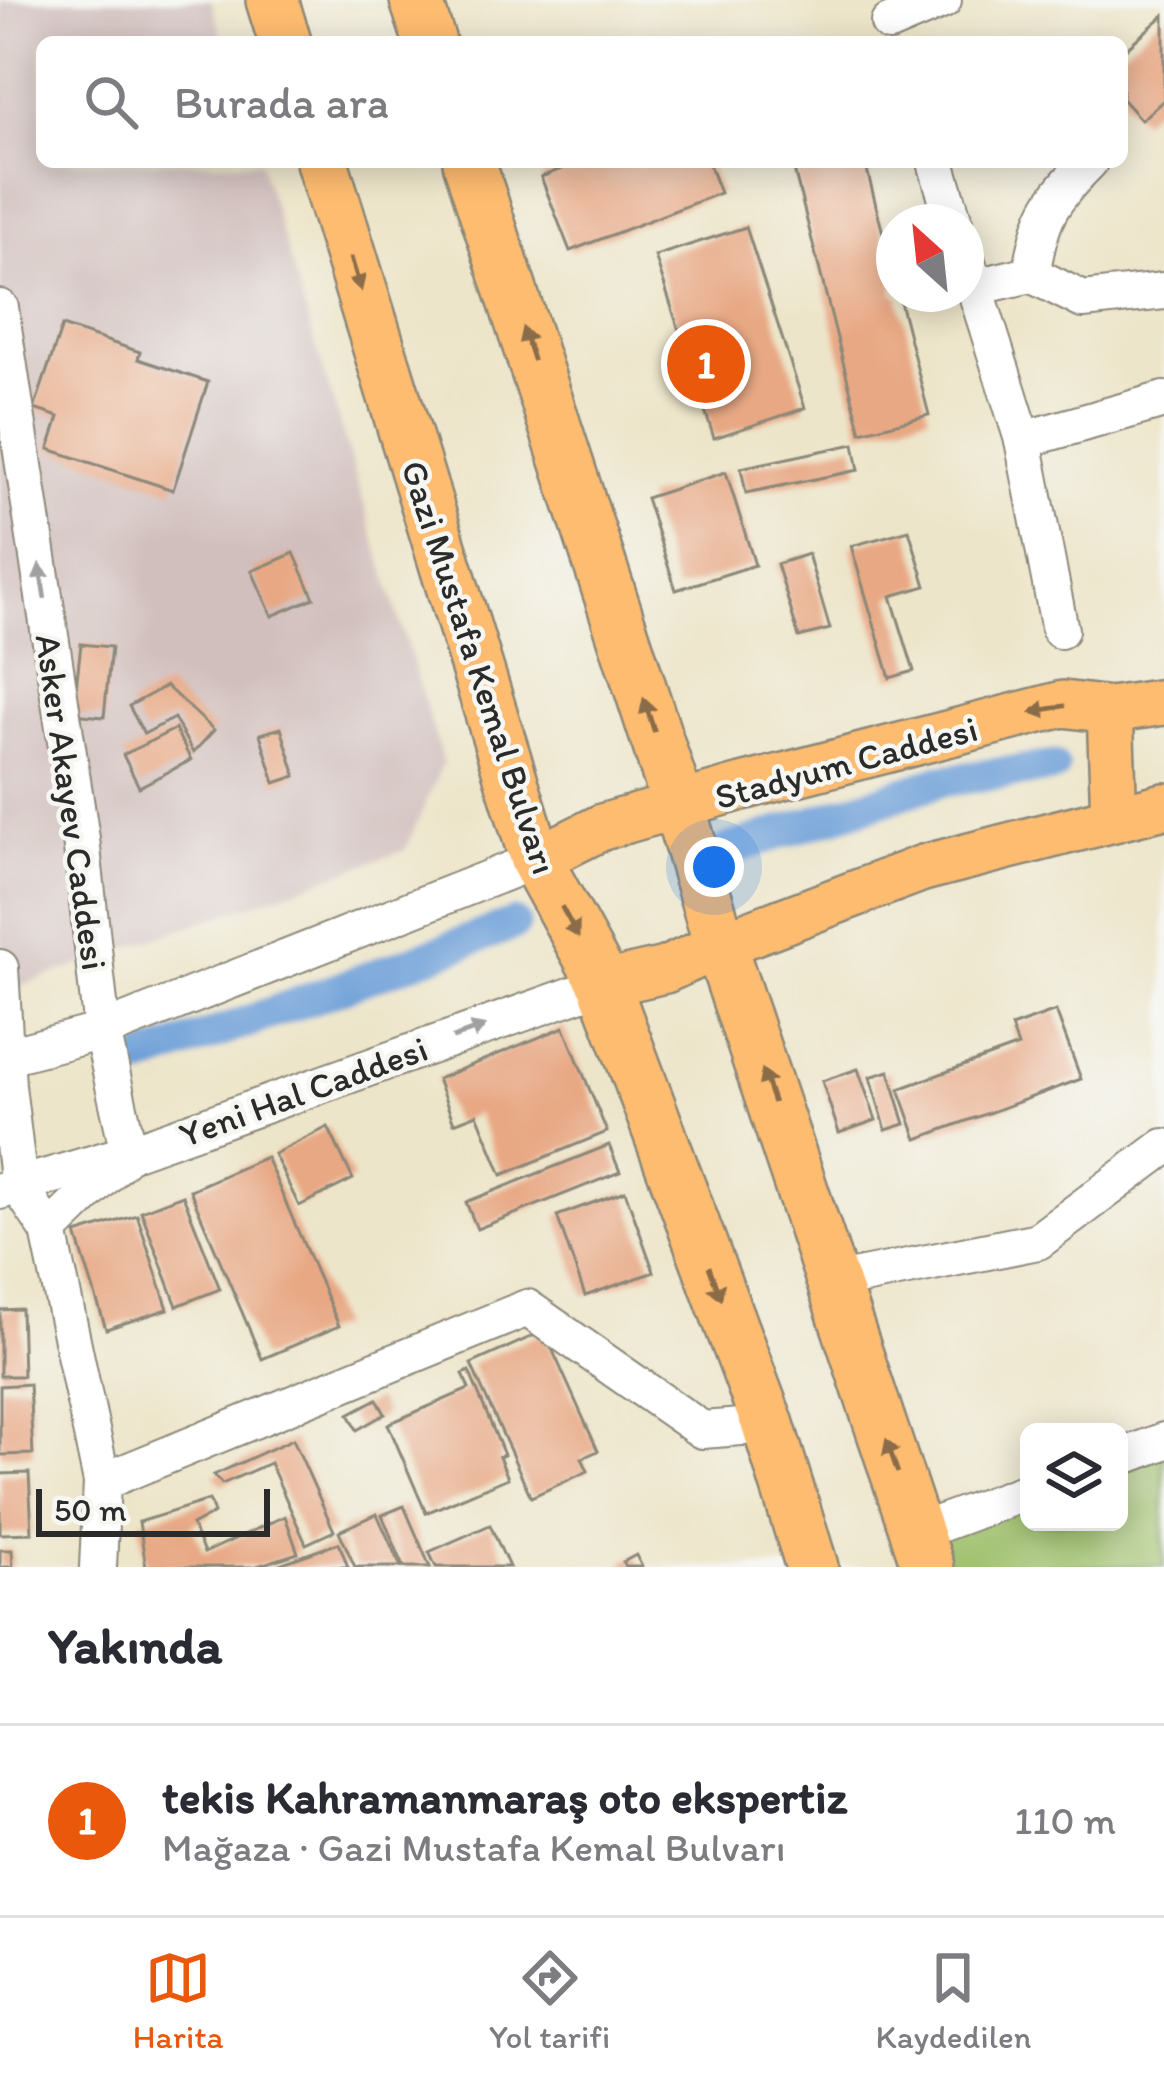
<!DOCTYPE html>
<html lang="tr">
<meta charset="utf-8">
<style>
:root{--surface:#fff;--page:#f7f7f7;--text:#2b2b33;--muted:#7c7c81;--line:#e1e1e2;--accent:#ea580c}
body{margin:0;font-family:Itim,sans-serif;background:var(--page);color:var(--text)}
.controls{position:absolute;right:36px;bottom:36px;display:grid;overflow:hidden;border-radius:18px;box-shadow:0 6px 30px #0003}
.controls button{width:108px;height:108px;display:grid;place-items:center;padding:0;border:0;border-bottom:3px solid var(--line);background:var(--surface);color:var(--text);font:60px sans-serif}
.compass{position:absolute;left:876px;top:204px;width:108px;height:108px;border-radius:50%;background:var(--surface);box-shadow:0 6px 30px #0003;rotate:333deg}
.scale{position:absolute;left:36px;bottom:30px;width:234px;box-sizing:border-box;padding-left:12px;border:6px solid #2b2b2b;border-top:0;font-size:33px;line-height:42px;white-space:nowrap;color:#2b2b2b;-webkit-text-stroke:9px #f6f6f2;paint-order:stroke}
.you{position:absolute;left:714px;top:867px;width:42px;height:42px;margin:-30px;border:9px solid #fff;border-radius:50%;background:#1a73e8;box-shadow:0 0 0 18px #1a73e833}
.badge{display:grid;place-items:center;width:78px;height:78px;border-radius:50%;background:var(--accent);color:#fff;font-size:39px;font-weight:700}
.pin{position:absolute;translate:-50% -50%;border:6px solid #fff;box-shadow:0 3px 12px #0006}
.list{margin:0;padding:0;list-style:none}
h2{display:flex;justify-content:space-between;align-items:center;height:156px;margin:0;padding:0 48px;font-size:51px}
h2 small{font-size:39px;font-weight:400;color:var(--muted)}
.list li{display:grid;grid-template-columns:78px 1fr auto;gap:36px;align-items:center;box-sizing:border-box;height:192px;padding:0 48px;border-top:3px solid var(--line)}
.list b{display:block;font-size:45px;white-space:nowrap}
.list p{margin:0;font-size:39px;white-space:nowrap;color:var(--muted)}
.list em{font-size:39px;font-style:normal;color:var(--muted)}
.icon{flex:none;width:66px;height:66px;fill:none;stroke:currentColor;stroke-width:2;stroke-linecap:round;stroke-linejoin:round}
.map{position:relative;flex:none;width:1164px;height:1567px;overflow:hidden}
.search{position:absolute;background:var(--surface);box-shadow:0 6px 30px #0003;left:36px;right:36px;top:36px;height:132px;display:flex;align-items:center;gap:30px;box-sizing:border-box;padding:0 42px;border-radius:18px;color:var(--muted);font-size:45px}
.sheet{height:348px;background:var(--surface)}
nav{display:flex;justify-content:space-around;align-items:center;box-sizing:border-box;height:168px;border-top:3px solid var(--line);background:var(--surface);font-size:33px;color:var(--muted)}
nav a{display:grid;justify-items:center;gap:6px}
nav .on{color:var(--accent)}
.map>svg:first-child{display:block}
.industrial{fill:#d1bfbd}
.green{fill:#9ec06a;stroke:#64764a;stroke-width:3}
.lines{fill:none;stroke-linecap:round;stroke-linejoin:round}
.canal{stroke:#6c9fd8;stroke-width:33}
.building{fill:#e8a884}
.minor-casing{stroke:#8c887a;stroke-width:40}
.major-casing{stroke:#8c887a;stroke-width:50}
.highway-casing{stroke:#8c887a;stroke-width:56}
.minor{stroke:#fff;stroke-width:36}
.major{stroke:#febc70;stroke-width:45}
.highway{stroke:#febc70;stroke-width:51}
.oneway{fill:#8a6c4a}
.oneway2{fill:#a0a0a0}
.labels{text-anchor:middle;stroke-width:9;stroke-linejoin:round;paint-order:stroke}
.street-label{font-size:36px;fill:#2b2b2b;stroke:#f6f6f2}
</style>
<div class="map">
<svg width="1164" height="1567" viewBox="0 0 1164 1567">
<rect width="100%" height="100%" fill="#f6f6f2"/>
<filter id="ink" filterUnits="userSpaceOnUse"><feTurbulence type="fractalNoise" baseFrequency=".00833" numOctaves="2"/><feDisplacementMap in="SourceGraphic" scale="24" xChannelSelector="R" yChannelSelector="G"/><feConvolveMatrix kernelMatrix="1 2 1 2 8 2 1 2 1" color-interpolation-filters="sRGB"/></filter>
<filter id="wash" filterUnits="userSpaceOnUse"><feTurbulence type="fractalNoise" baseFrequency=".004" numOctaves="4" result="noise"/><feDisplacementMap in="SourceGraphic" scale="48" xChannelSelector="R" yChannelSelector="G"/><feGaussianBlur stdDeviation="2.7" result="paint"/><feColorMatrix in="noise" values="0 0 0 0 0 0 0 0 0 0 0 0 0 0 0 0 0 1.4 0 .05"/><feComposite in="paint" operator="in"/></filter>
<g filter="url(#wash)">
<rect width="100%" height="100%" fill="#ede5c9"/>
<!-- industrial -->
<polygon class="industrial" points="0,0 211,0 224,42 42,42 42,162 260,162 443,763 405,850 0,993"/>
<!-- green -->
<polygon class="green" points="1164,1448 1164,1567 928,1567 917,1532 1029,1494 1029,1522 1119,1522 1119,1463"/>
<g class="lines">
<!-- canal -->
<g class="canal">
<polyline points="728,850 940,781 1053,767"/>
<polyline points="132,1064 514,924"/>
</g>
</g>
<g id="blocks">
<!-- building -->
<g class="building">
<polygon points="1164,15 1164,100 1141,120 1122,99 1122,52"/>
<polygon points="578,162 708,162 720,193 570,251 541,177"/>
<polygon points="792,162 865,162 894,277 894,294 898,294 929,415 861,432"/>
<polygon points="746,227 805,408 714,438 655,256"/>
<polygon points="62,326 140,352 138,359 208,382 173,490 49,449 59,417 34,409"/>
<polygon points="854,444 859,470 746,493 741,468"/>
<polygon points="726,472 755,565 676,590 646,498"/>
<polygon points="909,530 926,586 891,596 914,671 890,678 851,546"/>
<polygon points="294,553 314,598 272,616 252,571"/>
<polygon points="808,554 830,629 799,637 777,564"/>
<polygon points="81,644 111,647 104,717 73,714"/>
<polygon points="166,686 214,730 193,753 174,718 144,734 129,706"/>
<polygon points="281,728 296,776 275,783 260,734"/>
<polygon points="175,729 191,760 139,787 123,755"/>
<polygon points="1056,1011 1081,1079 917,1139 899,1089 1018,1046 1011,1027"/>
<polygon points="564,1027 607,1132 502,1175 477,1114 454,1123 437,1079"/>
<polygon points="858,1069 876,1120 839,1133 822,1081"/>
<polygon points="889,1071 905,1124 886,1130 870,1077"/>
<polygon points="328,1127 353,1179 299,1206 274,1154"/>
<polygon points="609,1145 620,1172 477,1229 466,1202"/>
<polygon points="266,1157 339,1326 262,1359 190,1190"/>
<polygon points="625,1191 654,1272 585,1296 557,1216"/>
<polygon points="183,1195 220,1289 177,1306 141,1211"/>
<polygon points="137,1215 168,1309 106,1329 76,1234"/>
<polygon points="21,1309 23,1376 0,1376 0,1310"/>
<polygon points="544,1331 598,1451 582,1458 588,1471 531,1497 471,1364"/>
<polygon points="469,1371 504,1455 499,1457 508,1478 426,1513 388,1424 469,1389 463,1374"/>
<polygon points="29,1384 33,1454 0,1455 0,1386"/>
<polygon points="377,1399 385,1414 357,1430 349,1414"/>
<polygon points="293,1439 334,1531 306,1544 270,1463 222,1484 214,1475"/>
<polygon points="29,1473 32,1533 0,1534 0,1474"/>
<polygon points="209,1500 214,1513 192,1525 204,1553 285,1516 298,1553 254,1567 146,1567 139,1522"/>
<polygon points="404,1506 430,1567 404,1567 382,1515"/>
<polygon points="377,1514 401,1567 355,1567 339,1531"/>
<polygon points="490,1525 509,1567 436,1567 429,1552"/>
<polygon points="339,1543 348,1567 274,1567 274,1566"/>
<polygon points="0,1550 12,1550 13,1567 0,1567"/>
<polygon points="636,1555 642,1567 625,1567 623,1562"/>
</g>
</g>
</g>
<g filter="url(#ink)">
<use href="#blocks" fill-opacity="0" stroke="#8c887a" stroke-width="3"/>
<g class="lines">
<!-- minor casing -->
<g class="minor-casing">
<g id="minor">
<polyline points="889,23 943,0"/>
<polyline points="936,162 954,222"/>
<polyline points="966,259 1023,440 1060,630"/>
<path d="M1031,274C1042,217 1047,204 1089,162"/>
<polyline points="975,287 1031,274 1083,300 1164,291"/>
<polyline points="0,308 81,839 102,1031 129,1153 49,1231"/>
<polyline points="1023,440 1164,400"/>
<polyline points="0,968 7,1086 19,1186 49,1231 102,1482 98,1567"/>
<polyline points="0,1058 102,1031 536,860"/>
<polyline points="0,1191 129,1153 604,984"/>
<polyline points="833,1282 1038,1241 1164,1147"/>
<polyline points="1119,1458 1164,1441"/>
<polyline points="102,1482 527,1308 702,1430 768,1425"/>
<polyline points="917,1532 1029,1491"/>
</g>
</g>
<!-- major casing -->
<g class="major-casing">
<g id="major">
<polyline points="1110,710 1114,818"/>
<polyline points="536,860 602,827 742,787 1063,704 1110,710 1164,702"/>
<polyline points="604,984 665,970 720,945 923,868 1164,806"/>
</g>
</g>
<!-- highway casing -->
<g class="highway-casing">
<g id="highway">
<polyline points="272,0 285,42"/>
<polyline points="416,0 430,42"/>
<polyline points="322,162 536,860 604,984 768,1425 812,1567"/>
<polyline points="469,162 679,807 720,945 928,1567"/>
</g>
</g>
<!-- minor -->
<use href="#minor" class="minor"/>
<!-- major -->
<use href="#major" class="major"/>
<!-- highway -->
<use href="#highway" class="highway"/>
</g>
<!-- one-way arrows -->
<defs><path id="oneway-solid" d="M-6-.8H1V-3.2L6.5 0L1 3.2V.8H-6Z" transform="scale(3)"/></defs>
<g class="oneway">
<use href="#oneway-solid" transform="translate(356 274) rotate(73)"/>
<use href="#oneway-solid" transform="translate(528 344) rotate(-108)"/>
<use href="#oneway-solid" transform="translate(1048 709) rotate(169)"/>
<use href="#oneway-solid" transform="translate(649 715) rotate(-108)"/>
<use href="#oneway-solid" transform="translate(570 922) rotate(61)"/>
<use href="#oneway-solid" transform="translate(768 1086) rotate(-109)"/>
<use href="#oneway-solid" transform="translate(715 1283) rotate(70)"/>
<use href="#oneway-solid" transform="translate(892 1456) rotate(-109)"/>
</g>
<g class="oneway2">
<use href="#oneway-solid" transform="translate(42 581) rotate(-99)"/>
<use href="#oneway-solid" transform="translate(469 1032) rotate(-20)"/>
</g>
</g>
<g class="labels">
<!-- street labels -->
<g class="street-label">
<text transform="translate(480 667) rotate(72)" y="13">Gazi Mustafa Kemal Bulvarı</text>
<text transform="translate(846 762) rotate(-15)" y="13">Stadyum Caddesi</text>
<text transform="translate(72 802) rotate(82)" y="13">Asker Akayev Caddesi</text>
<text transform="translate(303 1091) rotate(-20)" y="13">Yeni Hal Caddesi</text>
</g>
</g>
</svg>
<div class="controls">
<button><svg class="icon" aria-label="layers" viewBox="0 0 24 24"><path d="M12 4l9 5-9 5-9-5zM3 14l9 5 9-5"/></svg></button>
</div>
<svg class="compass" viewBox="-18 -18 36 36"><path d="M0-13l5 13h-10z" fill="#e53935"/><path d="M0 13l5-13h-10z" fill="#7c7c81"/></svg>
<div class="scale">50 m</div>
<div class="you"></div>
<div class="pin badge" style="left:706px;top:364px">1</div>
<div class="search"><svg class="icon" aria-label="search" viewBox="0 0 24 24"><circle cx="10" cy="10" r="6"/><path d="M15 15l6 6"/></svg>Burada ara</div>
</div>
<section class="sheet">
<h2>Yakında<small></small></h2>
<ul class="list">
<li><span class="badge">1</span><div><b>tekis Kahramanmaraş oto ekspertiz</b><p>Mağaza · Gazi Mustafa Kemal Bulvarı</p></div><em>110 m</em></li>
</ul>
</section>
<nav>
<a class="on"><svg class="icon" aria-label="map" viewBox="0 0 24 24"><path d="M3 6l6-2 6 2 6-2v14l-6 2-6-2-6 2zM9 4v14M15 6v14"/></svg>Harita</a>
<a><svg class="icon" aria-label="directions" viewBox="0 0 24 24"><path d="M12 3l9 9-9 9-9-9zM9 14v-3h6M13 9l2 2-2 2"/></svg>Yol tarifi</a>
<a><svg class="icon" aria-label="saved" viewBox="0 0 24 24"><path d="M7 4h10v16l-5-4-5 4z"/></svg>Kaydedilen</a>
</nav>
